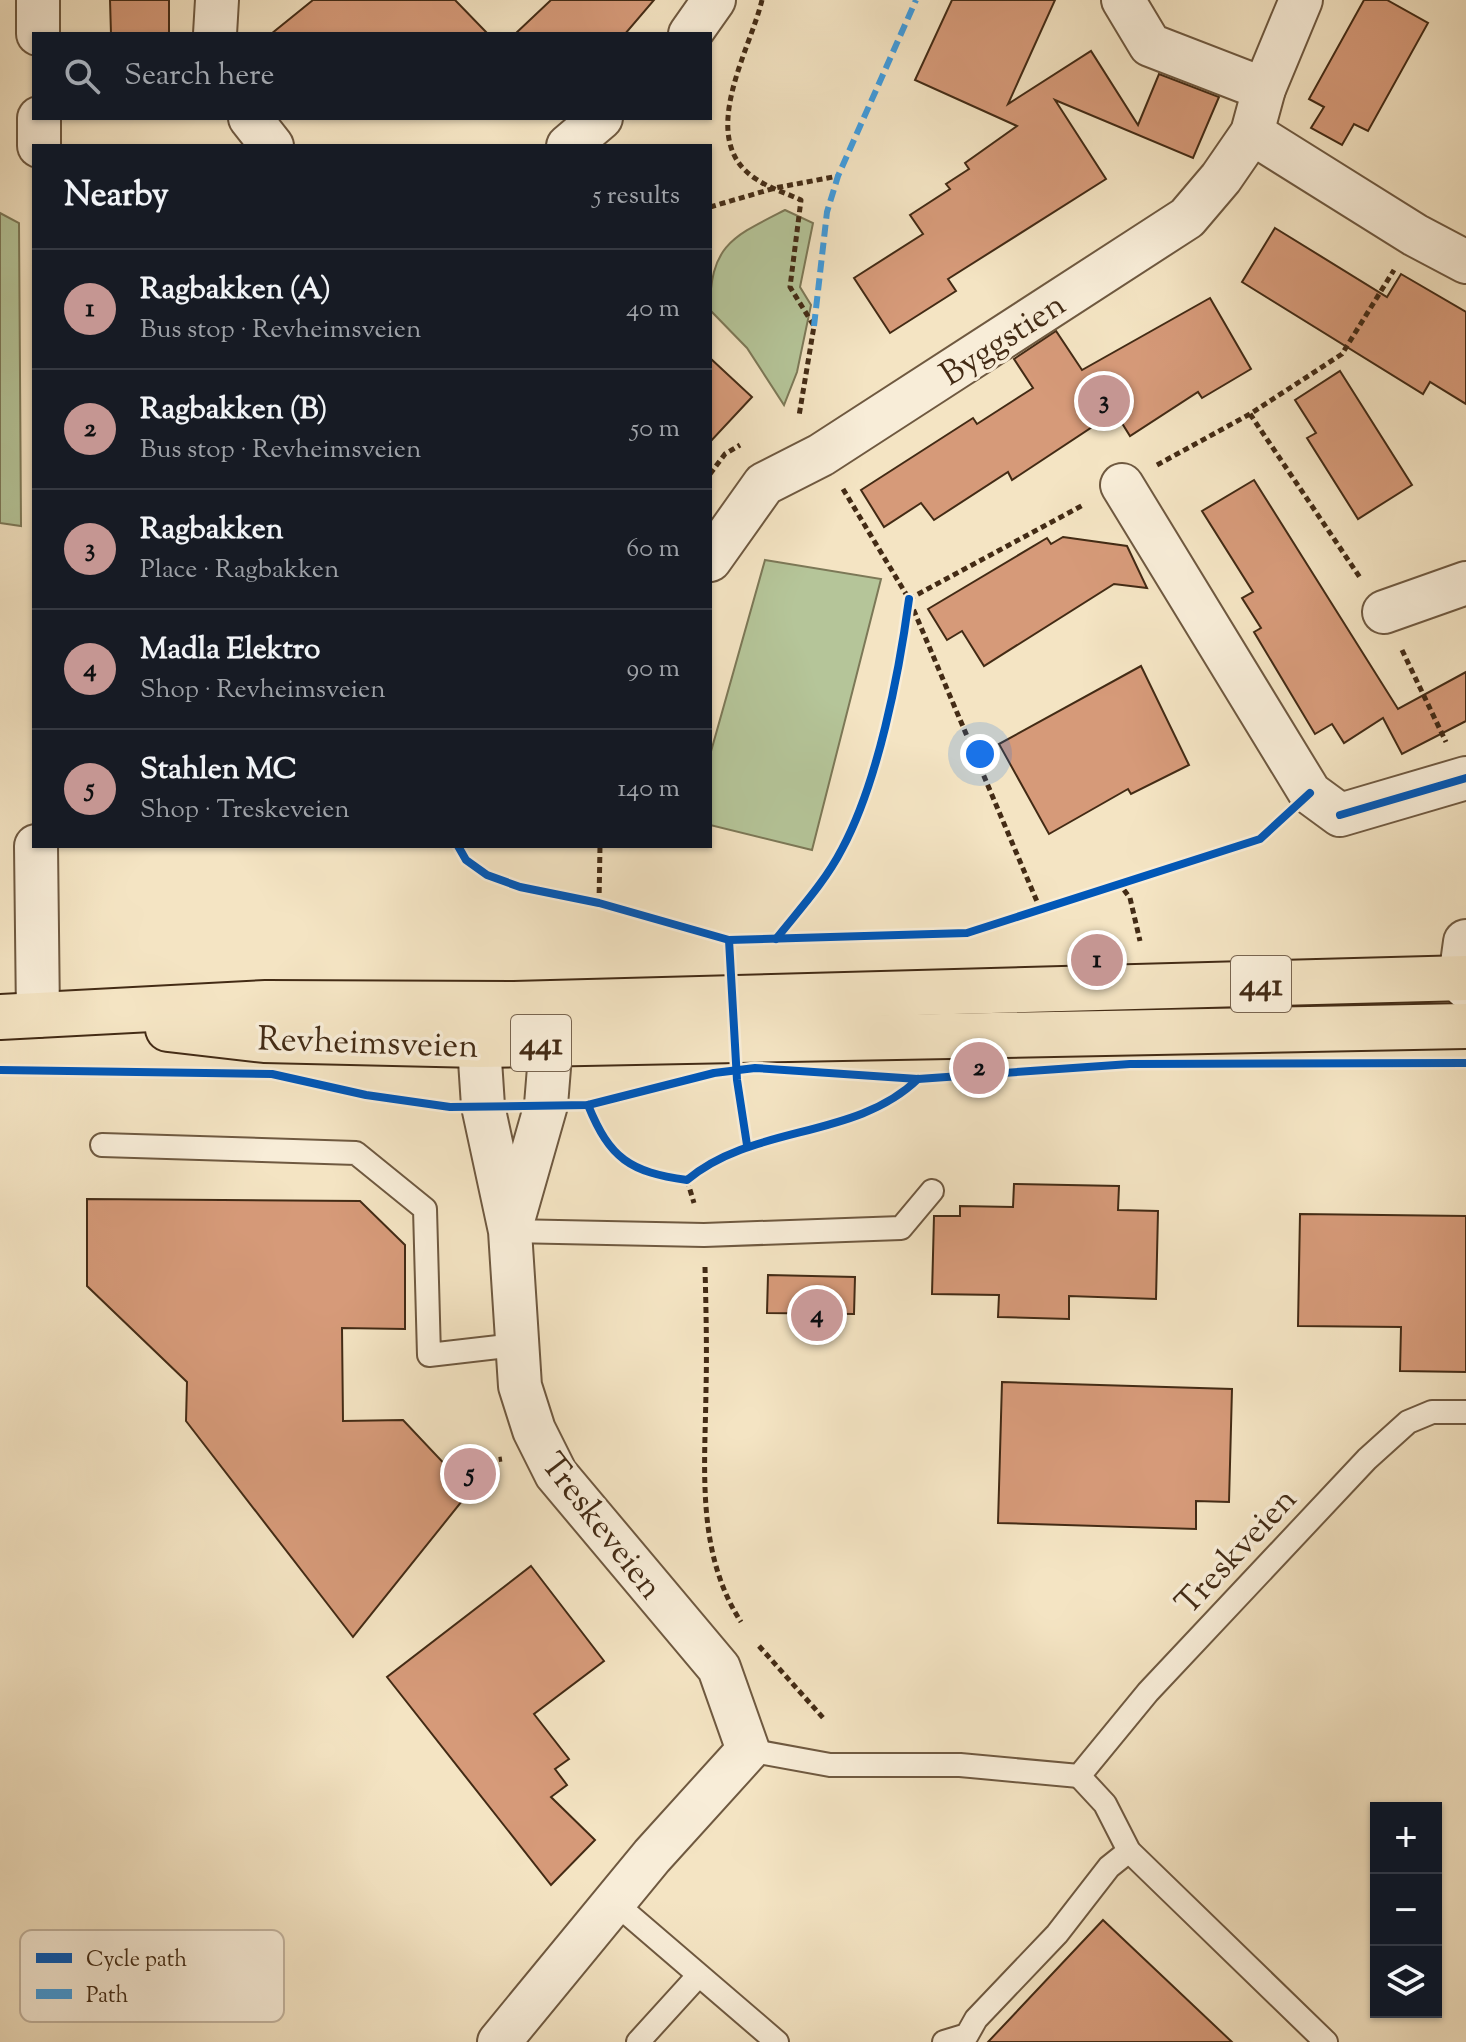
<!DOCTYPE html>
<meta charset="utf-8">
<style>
:root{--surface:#171b24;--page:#242831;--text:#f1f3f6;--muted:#9ea1a6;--line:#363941;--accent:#c59692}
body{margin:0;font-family:"Sorts Mill Goudy",serif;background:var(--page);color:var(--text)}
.controls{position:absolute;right:24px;bottom:24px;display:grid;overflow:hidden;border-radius:0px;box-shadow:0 2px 6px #0004}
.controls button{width:72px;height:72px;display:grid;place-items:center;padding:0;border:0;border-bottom:2px solid var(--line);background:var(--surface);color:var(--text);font:40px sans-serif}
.you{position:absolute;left:980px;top:754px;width:28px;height:28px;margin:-20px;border:6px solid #fff;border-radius:50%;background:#1a73e8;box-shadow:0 0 0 12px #1a73e833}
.badge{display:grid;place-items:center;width:52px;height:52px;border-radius:50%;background:var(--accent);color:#111;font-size:26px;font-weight:700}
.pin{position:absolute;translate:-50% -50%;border:4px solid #fff;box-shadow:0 2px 8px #0006}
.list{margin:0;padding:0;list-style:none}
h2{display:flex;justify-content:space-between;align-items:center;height:104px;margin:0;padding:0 32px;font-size:34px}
h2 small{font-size:26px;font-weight:400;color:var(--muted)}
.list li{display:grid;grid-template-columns:52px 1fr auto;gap:24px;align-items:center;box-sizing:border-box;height:120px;padding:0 32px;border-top:2px solid var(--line)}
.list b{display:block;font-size:30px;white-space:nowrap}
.list p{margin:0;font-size:26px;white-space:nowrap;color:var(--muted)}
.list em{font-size:26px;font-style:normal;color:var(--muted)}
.icon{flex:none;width:44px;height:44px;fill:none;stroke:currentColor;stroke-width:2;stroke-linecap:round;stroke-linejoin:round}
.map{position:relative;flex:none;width:1466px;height:2042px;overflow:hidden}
.search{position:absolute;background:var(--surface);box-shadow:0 2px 6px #0004;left:32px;top:32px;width:680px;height:88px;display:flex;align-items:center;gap:20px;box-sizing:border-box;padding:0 28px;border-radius:0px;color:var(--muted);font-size:30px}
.panel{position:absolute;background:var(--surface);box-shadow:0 2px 6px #0004;left:32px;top:144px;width:680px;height:704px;border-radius:0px}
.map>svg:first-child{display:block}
.green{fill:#b5c599;stroke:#7c7857;stroke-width:2}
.building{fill:#d69a79;stroke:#432b15;stroke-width:2}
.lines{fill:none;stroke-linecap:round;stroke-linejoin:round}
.service-casing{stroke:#6f5940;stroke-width:26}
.minor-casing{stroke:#6f5940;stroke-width:46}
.tertiary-casing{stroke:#6f5940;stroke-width:48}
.primary-casing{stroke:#432b15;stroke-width:48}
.path{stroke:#432b15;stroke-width:5;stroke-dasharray:6 4;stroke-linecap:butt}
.service{stroke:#f8edd8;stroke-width:22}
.minor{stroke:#f8edd8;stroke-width:42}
.tertiary{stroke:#f8edd8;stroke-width:44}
.primary{stroke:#f4e4c3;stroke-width:44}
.quiet{stroke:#3f9cdf;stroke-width:6;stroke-dasharray:12 6;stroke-linecap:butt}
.cycleway-casing{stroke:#f8edd8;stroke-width:13}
.cycleway{stroke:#0057b8;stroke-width:8}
.labels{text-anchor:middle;stroke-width:7;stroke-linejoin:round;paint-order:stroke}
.shield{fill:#f8edd8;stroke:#796550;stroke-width:2}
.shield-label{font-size:32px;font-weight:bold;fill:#432b15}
.street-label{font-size:34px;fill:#432b15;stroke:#f8edd8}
.key{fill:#f8edd8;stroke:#c2b39e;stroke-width:2}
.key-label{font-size:22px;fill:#432b15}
</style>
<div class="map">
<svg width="1466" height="2042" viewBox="0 0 1466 2042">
<rect width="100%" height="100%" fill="#f4e4c3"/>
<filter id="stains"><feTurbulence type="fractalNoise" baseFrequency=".0025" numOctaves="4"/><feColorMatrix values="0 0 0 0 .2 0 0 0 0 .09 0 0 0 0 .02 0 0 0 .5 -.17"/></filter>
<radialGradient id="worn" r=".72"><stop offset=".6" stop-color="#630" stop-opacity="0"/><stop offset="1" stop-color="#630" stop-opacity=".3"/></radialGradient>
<!-- green -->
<g class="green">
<path d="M785,210L813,223L800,287L811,305L797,372L784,405L747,348L710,310C710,245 732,237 785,210Z"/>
<polygon points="0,213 19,223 21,526 0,523"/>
<polygon points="765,560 881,579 812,850 710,825 710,755"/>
</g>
<!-- building -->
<g class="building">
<polygon points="110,0 169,0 169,34 111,34"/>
<polygon points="313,0 455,0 488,34 271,34"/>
<polygon points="551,0 654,0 625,34 515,34"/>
<polygon points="952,0 1055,0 1008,104 1091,51 1138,125 1159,74 1219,97 1193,158 1055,100 1106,179 948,279 956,291 890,333 854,278 923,234 910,215 950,189 946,184 969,169 965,163 1017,126 915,80"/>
<polygon points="1364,0 1387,0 1428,23 1368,131 1354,124 1342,145 1311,128 1324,107 1309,99"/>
<polygon points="1275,228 1387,297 1401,274 1466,312 1466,404 1430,382 1423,394 1242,282"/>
<polygon points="1210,298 1251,369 1202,398 1198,392 1130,436 1115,412 1012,480 1008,472 934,520 921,503 884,527 861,490 973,418 977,424 1033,388 1014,359 1056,331 1082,370"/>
<polygon points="710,358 752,397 710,442"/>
<polygon points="1340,371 1412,485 1358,519 1307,438 1316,433 1295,400"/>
<polygon points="1254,480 1398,709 1466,672 1466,721 1402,754 1383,718 1344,743 1332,724 1315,734 1254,632 1261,628 1242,598 1253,592 1202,511"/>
<polygon points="1063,537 1127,546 1147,588 1114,584 984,666 962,631 947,640 928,609 1047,538 1051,544"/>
<polygon points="1141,666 1189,765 1131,794 1128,789 1049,834 999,744"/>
<polygon points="1014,1184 1119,1186 1118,1210 1158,1211 1156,1299 1069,1296 1069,1319 998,1317 999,1295 932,1294 934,1216 960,1216 960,1206 1013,1207"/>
<polygon points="87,1199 360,1201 405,1245 405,1329 342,1328 343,1421 403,1420 470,1491 353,1637 186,1421 187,1382 87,1286"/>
<polygon points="1300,1214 1466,1216 1466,1372 1400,1371 1401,1327 1298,1326"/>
<polygon points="768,1275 855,1277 854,1314 767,1313"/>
<polygon points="1002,1382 1232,1389 1229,1502 1196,1501 1196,1529 998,1523"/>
<polygon points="531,1566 604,1661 534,1714 569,1759 555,1769 567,1785 551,1797 595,1840 551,1885 387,1677"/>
<polygon points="1103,1920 1232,2042 988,2042"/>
</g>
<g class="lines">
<!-- service casing -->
<g class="service-casing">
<g id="service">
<polyline points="102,1145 356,1153 425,1209 429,1355 515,1345"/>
<polyline points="510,1231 704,1235 901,1228 932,1191"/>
<polyline points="748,1750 830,1765 960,1765 1079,1776 1148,1692 1367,1459 1408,1422 1432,1412 1466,1412"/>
<polyline points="1079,1776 1105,1804 1129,1851 1326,2042"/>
<polyline points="614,1902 777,2042"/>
<polyline points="638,2042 698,1976"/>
<polyline points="944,2042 967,2035 976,2019 1057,1934 1109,1867 1129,1851"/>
</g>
</g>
<!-- minor casing -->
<g class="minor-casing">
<g id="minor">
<polyline points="38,0 38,34"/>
<polyline points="1123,0 1150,45 1264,89"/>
<polyline points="215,34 217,0"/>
<polyline points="690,34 714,0"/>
<polyline points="39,118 39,146"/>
<polyline points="250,118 272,146"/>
<polyline points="1252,133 1415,235 1466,262"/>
<polyline points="568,146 601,118"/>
<polyline points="1122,485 1310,793 1340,815 1466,778"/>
<polyline points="710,560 764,484 821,455 1187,218 1221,178 1252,133 1264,89 1301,0"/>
<polyline points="1384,612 1466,583"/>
<polyline points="36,846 38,1016"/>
<polyline points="499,2042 652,1856 748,1750 719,1668 556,1474 534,1430 520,1386 510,1231 483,1106 479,1045 514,1004 551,1043 546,1105 510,1231"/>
</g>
</g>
<!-- tertiary casing -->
<g class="tertiary-casing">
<polyline id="tertiary" points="1466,942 1461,978 1466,986"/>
</g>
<!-- primary casing -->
<g class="primary-casing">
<g id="primary">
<polyline points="0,1017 266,1003 514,1004 1466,978"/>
<polyline points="168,1029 264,1040 479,1045 1466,1026"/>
</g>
</g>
<!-- path -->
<g class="path">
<path d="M762,0C750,51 695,140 756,179C769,188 786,193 801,200L790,287L814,326L799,416"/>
<polyline points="710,207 775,188 838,176"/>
<polyline points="1250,414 1361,579"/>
<polyline points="1157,465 1250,414 1342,354 1394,270"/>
<polyline points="710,474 725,454 740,445"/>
<polyline points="843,489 909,599 1041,911"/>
<polyline points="909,599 1085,504"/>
<polyline points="1402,650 1446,742"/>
<polyline points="1118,882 1130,898 1140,941"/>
<polyline points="599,903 600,846"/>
<polyline points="687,1180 694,1203"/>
<path d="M705,1267C706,1308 707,1349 706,1390C705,1470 696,1552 741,1622"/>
<polyline points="469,1464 502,1459"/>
<polyline points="759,1646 825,1720"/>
</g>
<!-- service -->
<use href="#service" class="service"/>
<!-- minor -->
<use href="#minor" class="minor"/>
<!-- tertiary -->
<use href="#tertiary" class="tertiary"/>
<!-- primary -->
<use href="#primary" class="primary"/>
<!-- quiet -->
<polyline class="quiet" points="814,326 827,212 838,176 916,0"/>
<!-- cycleway casing -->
<g class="cycleway-casing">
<g id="cycleway">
<polyline points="1340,815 1466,778"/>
<polyline points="458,846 466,860 487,875 520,887 599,903 729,940 967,933 1260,839 1310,793"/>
<path d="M776,939C799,910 825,882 842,849C878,782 899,674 909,599"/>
<polyline points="729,940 737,1080 747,1145"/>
<polyline points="0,1070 272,1074 366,1095 450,1107 588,1105 714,1073 755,1068 918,1079 1130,1064 1466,1063"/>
<path d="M588,1105C610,1159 630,1172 687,1180C753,1124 855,1140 918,1079"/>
</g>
</g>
<!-- cycleway -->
<use href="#cycleway" class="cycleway"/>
</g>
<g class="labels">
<!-- shield labels -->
<g class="shield">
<rect x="1231" y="956" width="60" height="56" rx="6"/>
<rect x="511" y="1015" width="60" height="56" rx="6"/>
</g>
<g class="shield-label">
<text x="1261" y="995">441</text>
<text x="541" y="1054">441</text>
</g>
<!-- street labels -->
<g class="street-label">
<text transform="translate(1002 338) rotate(-33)" y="12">Byggstien</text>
<text transform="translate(368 1041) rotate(2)" y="12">Revheimsveien</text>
<text transform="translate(603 1525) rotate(52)" y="12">Treskeveien</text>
<text transform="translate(1235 1550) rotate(-47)" y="12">Treskveien</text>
</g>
</g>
<!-- legend -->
<rect x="20" y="1930" width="264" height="92" rx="12" class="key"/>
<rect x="36" y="1953" width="36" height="10" fill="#0057b8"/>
<rect x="36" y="1989" width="36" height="10" fill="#3f9cdf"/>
<g class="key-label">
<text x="86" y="1966">Cycle path</text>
<text x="86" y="2002">Path</text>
</g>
<rect width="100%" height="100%" filter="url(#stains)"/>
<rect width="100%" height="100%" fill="url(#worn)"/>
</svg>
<div class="controls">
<button>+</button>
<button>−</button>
<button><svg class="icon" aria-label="layers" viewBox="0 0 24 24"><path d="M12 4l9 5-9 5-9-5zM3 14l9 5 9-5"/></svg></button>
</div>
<div class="you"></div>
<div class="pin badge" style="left:1097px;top:960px">1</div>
<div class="pin badge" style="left:979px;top:1068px">2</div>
<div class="pin badge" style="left:1104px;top:401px">3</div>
<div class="pin badge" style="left:817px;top:1315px">4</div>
<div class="pin badge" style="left:470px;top:1474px">5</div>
<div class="search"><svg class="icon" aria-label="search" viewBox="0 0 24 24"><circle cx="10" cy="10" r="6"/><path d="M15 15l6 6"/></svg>Search here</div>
<section class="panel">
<h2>Nearby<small>5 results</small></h2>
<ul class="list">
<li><span class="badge">1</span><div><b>Ragbakken (A)</b><p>Bus stop · Revheimsveien</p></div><em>40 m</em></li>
<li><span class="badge">2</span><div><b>Ragbakken (B)</b><p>Bus stop · Revheimsveien</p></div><em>50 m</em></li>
<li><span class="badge">3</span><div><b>Ragbakken</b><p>Place · Ragbakken</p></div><em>60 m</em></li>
<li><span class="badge">4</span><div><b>Madla Elektro</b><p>Shop · Revheimsveien</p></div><em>90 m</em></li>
<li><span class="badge">5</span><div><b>Stahlen MC</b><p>Shop · Treskeveien</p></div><em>140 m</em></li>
</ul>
</section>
</div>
